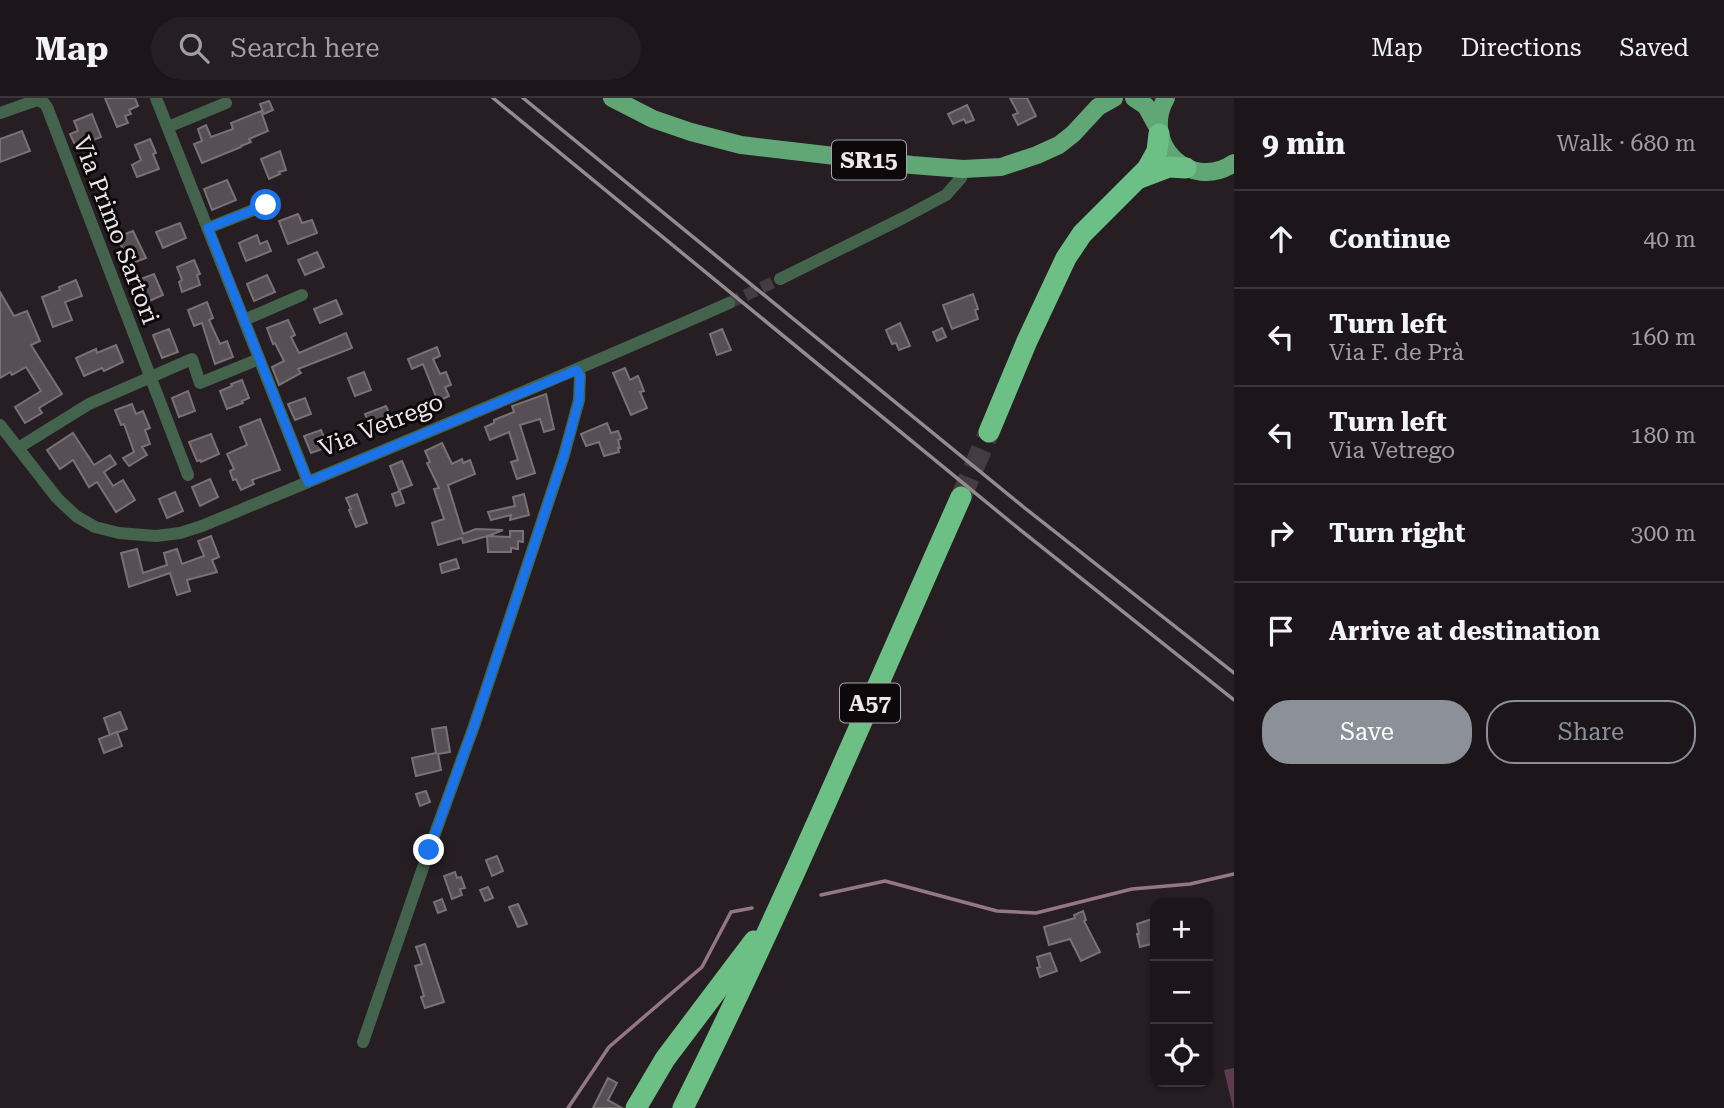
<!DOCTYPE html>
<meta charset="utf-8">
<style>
:root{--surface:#1c161a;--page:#251f23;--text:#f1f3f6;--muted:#a09fa2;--line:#3a3539;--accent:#8c9099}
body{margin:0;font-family:"Roboto Serif",serif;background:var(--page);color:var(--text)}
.controls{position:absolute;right:21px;bottom:21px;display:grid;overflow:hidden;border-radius:14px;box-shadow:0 2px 5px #0004}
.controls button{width:63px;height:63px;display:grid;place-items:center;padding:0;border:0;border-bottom:2px solid var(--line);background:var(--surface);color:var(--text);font:35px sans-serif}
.stop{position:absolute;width:21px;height:21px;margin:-16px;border:5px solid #1a73e8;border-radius:50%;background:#fff}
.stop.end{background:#1a73e8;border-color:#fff;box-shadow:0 2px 7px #0008}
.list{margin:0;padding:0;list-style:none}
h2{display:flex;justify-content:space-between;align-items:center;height:91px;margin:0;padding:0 28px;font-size:30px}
h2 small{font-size:23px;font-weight:400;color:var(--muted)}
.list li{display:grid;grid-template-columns:46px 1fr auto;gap:21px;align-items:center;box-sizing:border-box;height:98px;padding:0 28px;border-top:2px solid var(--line)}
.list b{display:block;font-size:26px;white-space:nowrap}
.list p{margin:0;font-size:23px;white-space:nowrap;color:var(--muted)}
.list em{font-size:23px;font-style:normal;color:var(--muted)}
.actions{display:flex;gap:14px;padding:21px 28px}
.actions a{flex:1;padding:16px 0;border:2px solid var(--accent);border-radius:28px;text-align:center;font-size:24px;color:var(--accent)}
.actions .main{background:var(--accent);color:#fff}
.icon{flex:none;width:38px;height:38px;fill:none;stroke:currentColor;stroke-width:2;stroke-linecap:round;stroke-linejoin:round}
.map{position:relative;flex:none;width:1234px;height:1010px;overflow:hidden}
header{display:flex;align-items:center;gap:42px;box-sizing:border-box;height:98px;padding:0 35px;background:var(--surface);border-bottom:2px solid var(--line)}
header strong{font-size:33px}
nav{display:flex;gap:38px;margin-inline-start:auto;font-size:24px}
.search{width:490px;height:63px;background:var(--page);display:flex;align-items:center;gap:18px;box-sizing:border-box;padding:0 24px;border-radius:38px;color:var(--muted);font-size:26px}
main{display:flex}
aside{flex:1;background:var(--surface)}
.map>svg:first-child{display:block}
.forest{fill:#603b4e}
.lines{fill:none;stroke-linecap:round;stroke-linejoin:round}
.stream{stroke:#947786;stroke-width:3.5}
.building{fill:#584f54;stroke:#7a7175;stroke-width:2}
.minor-tunnel{stroke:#443c40;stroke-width:12;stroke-dasharray:12 6;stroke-linecap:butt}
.motorway-tunnel{stroke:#443c40;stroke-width:21;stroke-dasharray:21 10;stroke-linecap:butt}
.minor{stroke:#43634c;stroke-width:12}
.primary{stroke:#61a675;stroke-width:18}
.motorway{stroke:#6cc085;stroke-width:21}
.rail{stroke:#938c8f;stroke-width:3.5}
.route{stroke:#1a73e8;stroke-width:9}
.labels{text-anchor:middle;stroke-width:6;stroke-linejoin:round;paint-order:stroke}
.shield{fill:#0d090b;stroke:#aaa4a7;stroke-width:2}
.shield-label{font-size:23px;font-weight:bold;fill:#ede7ea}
.street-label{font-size:24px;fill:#ede7ea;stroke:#0d090b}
</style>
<header>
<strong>Map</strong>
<div class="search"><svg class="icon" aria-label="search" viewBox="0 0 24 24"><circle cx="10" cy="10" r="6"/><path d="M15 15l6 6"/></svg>Search here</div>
<nav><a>Map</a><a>Directions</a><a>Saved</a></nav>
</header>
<main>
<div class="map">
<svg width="1234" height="1010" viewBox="0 0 1234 1010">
<rect width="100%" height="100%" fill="#261e22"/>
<!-- forest -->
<polygon class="forest" points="1234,970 1234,1010 1233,1010 1224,972"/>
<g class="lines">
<!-- stream -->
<g class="stream">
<polyline points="821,797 885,783 997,813 1036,815 1132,791 1190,786 1234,776"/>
<polyline points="568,1010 609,949 702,869 731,814 752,810"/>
</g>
</g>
<!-- building -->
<g class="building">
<polygon points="105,0 135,0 138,8 129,12 131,16 125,18 128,25 117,29"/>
<polygon points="1010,0 1027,0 1036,18 1018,27 1013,17 1018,15"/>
<polygon points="269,3 273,12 264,16 260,6"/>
<polygon points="967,7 974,22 966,25 964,21 953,26 948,16"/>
<polygon points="261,13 268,33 249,41 251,44 241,48 241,49 202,65 194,46 202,43 198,31 206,27 211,39 233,31 231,25"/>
<polygon points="92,16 101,39 76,49 70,36 78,33 74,23"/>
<polygon points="22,33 30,53 0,64 0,41"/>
<polygon points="150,41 156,55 153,56 159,71 137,79 132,67 141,62 135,47"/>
<polygon points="280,53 286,72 279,74 280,76 269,81 261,61"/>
<polygon points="227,82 236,102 212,112 204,91"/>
<polygon points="298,116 302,125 312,122 317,135 288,146 279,123"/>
<polygon points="180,125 186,140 163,150 156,134"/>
<polygon points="133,133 146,160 130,166 117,139"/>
<polygon points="257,137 260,146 267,143 271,153 246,163 239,145"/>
<polygon points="317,154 324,169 305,177 298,162"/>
<polygon points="194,162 200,176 197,177 200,187 182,194 179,184 182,182 177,169"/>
<polygon points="154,176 163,197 147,204 138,182"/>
<polygon points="267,177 275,194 254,203 247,186"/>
<polygon points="76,182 82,198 65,204 72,222 53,229 42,199 60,192 59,189"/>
<polygon points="0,194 14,218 27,213 40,243 31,247 62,296 39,310 42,315 25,325 15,309 41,293 26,269 12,277 10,274 0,280"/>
<polygon points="973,196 978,211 975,212 978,221 952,231 943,207"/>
<polygon points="336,202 342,216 320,225 314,211"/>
<polygon points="207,204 213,220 209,222 220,246 227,243 233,259 215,266 202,225 194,228 188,212"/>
<polygon points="288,222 295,237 291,239 299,255 346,235 352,250 298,271 301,275 279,287 272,269 284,263 275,245 273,246 267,230"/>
<polygon points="900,225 910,248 899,252 896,245 892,246 886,232"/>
<polygon points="942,230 946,239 937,243 933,234"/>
<polygon points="169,231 178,254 162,260 153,237"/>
<polygon points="722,231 731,252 717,257 710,236"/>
<polygon points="116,247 123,264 104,273 102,270 84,278 76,260 96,251 97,255"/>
<polygon points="437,249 440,258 433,261 440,276 446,274 451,287 445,289 449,298 441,302 440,300 437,301 423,266 412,271 408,261"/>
<polygon points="625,270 630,282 638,278 644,293 640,294 647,310 631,317 613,275"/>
<polygon points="364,274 371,292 355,298 348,280"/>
<polygon points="242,282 249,300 242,303 243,305 227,311 220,293 232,288 231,286"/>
<polygon points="188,293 195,313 179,319 172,300"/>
<polygon points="546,296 554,331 544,334 540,321 520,327 535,375 517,381 511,364 518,362 509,334 490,342 485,329 494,325 494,322 514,314 512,308"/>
<polygon points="305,300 311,316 295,322 288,306"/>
<polygon points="132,306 136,316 143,313 150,330 145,332 150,346 142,349 147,357 129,368 123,360 134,354 124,326 121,327 115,312"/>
<polygon points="386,308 393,324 372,333 365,316"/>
<polygon points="260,321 280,372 252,382 254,386 241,392 236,381 233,382 230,373 234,371 227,356 247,347 240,329"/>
<polygon points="607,325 611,335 618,333 621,341 618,342 620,350 618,350 619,354 604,358 599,344 586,348 581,336"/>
<polygon points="321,332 328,349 311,355 304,338"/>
<polygon points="73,335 94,367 110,357 116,366 104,374 113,388 123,382 135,402 116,414 97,384 89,389 73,362 60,371 47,352"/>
<polygon points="211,336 219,356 201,364 200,362 197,363 189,344"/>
<polygon points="442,345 452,366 462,361 463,365 470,362 475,376 448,387 463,436 476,431 503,432 488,438 510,439 510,433 523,433 523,444 518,443 518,451 511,450 511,454 488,454 487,438 463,445 462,440 438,447 432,425 444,421 434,391 439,390 427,365 430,364 425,353"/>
<polygon points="402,363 412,387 399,392 390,368"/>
<polygon points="210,381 218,399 200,408 192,389"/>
<polygon points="400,393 404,405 396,408 392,396"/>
<polygon points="175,394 183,413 167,420 159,401"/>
<polygon points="357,396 367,425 356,429 349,412 351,411 346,400"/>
<polygon points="524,396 529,417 510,422 511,417 491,422 488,414 515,408 513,399"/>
<polygon points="211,438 219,459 212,462 217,474 187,482 190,493 177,497 170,475 129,489 121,455 137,451 143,475 167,467 164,455 177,451 182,466 204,458 198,443"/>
<polygon points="456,461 459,470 442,475 440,466"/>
<polygon points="120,614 127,631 110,637 104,620"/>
<polygon points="446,629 450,654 438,656 441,672 416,678 412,660 436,655 432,631"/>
<polygon points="117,634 122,648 104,655 99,641"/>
<polygon points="426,693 430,704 420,708 416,696"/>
<polygon points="497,758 503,773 492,778 486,762"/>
<polygon points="455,774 457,780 461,779 465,790 460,791 462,797 452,801 444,778"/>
<polygon points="488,789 493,800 485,803 480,792"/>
<polygon points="442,801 446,812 438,815 434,804"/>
<polygon points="518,806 527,826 518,829 509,809"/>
<polygon points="1083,813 1086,822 1084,823 1100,854 1081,863 1070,841 1049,847 1044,829 1075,820 1074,817"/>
<polygon points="1155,820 1155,845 1140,849 1137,836 1139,836 1137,826"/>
<polygon points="425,846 444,904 425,910 421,899 424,898 415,868 422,866 416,849"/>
<polygon points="1050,855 1057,873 1040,879 1037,870 1040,869 1037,859"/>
<polygon points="608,980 617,985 608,1002 622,1010 593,1010"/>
</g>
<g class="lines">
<!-- minor-tunnel -->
<polyline class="minor-tunnel" points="729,205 780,181"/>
<!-- motorway-tunnel -->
<polyline class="motorway-tunnel" points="961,399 989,334"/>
<!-- minor -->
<g class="minor">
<polyline points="156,0 308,384"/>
<polyline points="0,15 37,2 44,5 47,9 188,377"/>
<polyline points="168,29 226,5"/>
<polyline points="208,130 266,107"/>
<polyline points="780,181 903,120 946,97 961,80 963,71"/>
<polyline points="244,222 302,197"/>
<path d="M0,327L57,400L76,418L95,429L119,435L156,438L180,435L202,428C378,355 555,282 729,205"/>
<polyline points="18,350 89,306 192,261 200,285 259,261"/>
<polyline points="363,944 429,752 474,628 564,357 579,302 580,278 577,272"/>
</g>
<!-- primary -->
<g class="primary">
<polyline points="612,0 653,21 691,34 741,47 912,67 963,71 1001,69 1037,57 1059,47 1073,36 1098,9 1114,0"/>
<polyline points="1134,0 1146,8 1158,30"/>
<path d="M1166,0C1140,45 1190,95 1234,65"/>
</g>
<!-- motorway -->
<g class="motorway">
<polyline points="1140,80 1169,69 1186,70"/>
<polyline points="989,334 1027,243 1066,160 1082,136 1147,71 1157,53 1159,36"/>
<polyline points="636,1010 665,961 754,843"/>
<path d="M683,1010C783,810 870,603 961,399"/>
</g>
<!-- rail -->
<g class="rail">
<polyline points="493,0 1013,426 1234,602"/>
<polyline points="523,0 1026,411 1234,575"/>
</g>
</g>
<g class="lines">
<!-- route -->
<polyline class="route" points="266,107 208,130 308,384 577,272 580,278 579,302 564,357 474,628 429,752"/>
</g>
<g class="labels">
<!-- shield labels -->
<g class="shield">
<rect x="832" y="42.5" width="74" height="39" rx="5"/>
<rect x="840" y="585.5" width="60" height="39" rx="5"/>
</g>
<g class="shield-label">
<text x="869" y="70">SR15</text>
<text x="870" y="613">A57</text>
</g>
<!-- street labels -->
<g class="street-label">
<text transform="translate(116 132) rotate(69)" y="8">Via Primo Sartori</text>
<text transform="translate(381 327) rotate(-22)" y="8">Via Vetrego</text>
</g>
</g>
</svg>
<div class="controls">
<button>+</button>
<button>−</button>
<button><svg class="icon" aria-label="locate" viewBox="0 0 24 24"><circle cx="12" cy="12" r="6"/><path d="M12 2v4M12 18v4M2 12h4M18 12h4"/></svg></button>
</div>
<div class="stop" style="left:266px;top:107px"></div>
<div class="stop end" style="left:429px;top:752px"></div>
</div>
<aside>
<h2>9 min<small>Walk · 680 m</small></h2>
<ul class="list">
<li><svg class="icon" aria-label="ahead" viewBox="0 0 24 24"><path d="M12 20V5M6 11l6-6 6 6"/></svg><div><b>Continue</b></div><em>40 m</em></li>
<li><svg class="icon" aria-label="left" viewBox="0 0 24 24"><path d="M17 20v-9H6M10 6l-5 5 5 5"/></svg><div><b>Turn left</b><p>Via F. de Prà</p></div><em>160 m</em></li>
<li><svg class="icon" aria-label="left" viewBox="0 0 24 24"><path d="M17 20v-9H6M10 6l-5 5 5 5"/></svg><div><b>Turn left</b><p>Via Vetrego</p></div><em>180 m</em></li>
<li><svg class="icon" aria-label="right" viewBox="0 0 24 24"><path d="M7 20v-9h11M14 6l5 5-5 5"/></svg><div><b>Turn right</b></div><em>300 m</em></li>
<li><svg class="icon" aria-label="arrive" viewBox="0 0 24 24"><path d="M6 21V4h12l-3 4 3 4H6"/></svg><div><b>Arrive at destination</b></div></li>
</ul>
<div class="actions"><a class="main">Save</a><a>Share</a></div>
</aside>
</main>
